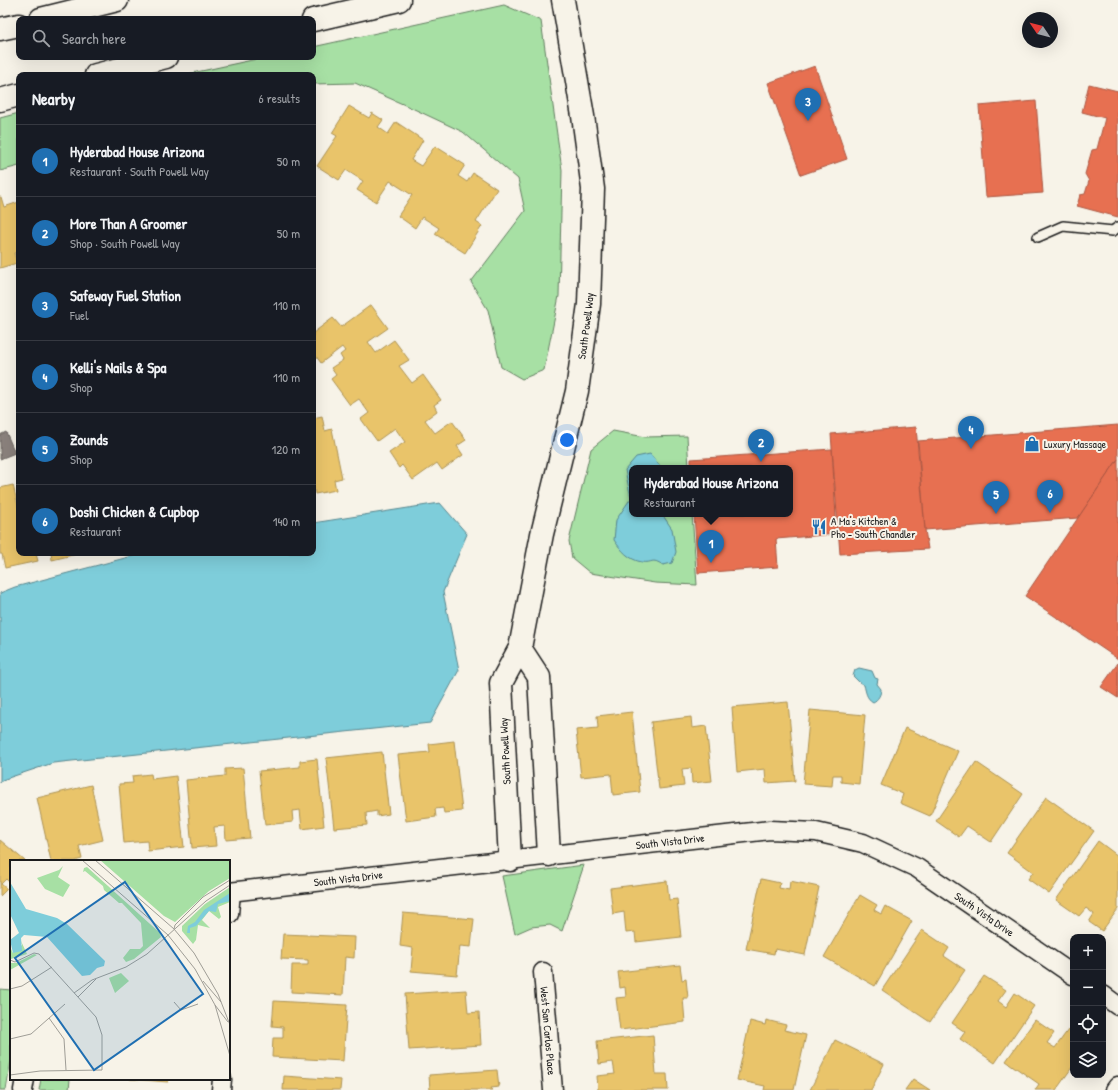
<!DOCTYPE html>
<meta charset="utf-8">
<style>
:root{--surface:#171b24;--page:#20242c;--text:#f1f3f6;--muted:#9ea1a6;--line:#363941;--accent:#1f6fb2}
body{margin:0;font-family:"Patrick Hand",sans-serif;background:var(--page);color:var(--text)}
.controls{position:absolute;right:12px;bottom:12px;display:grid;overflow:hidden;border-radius:8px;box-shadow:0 4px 16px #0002}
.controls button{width:36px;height:36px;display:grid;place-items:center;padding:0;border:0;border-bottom:1px solid var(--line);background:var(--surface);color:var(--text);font:20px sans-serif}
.compass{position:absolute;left:1022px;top:12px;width:36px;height:36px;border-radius:50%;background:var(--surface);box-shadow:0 4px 16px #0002;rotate:305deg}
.you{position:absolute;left:567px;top:440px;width:14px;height:14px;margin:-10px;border:3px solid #fff;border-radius:50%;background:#1a73e8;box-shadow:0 0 0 6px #1a73e833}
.badge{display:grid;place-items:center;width:26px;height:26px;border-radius:50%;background:var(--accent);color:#fff;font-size:13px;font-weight:700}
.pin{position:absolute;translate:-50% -33px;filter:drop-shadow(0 1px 2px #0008)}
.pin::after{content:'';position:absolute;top:21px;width:14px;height:12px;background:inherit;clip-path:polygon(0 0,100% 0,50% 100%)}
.popup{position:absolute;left:629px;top:465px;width:164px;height:52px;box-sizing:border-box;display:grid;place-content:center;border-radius:8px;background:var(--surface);filter:drop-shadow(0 1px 3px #0005);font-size:13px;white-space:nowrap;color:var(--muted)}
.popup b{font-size:15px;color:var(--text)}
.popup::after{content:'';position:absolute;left:50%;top:100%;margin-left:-8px;border:8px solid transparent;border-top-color:var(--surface)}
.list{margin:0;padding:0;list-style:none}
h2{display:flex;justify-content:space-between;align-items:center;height:52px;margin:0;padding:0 16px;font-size:17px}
h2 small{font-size:13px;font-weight:400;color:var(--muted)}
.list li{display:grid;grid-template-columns:26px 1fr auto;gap:12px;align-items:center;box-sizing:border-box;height:72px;padding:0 16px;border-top:1px solid var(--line)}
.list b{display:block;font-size:15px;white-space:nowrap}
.list p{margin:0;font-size:13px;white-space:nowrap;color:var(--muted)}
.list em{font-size:13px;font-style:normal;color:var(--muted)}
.icon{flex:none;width:22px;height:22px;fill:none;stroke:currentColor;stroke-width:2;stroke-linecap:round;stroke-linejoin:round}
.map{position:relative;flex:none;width:1118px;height:1090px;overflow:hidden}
.search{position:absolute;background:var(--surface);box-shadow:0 4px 16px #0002;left:16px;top:16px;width:300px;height:44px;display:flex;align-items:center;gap:10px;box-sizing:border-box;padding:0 14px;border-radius:8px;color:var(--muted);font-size:15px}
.panel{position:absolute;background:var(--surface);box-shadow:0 4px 16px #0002;left:16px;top:72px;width:300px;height:484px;border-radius:8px}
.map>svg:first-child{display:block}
.green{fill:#a7e0a4;stroke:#627e60}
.water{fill:#7ecdda;stroke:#57868e}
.homes{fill:#e9c46a;stroke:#ac9253}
.shops{fill:#e76f51;stroke:#aa5641}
.industry{fill:#8a817c;stroke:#69635f}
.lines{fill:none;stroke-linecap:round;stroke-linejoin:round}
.lane-casing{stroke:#1c1c1c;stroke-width:12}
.street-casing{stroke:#1c1c1c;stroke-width:21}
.secondary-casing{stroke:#1c1c1c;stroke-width:25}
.lane{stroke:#f7f3e8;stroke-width:9}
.street{stroke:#f7f3e8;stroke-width:18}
.secondary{stroke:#f7f3e8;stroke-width:22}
.labels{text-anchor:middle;stroke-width:4;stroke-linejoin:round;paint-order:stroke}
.street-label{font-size:11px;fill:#1c1c1c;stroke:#f7f3e8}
.poi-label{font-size:11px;fill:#1c1c1c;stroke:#f7f3e8;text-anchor:start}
.inset-road{fill:none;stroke:#9f9d96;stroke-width:1}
.view{fill:#1f6fb2;fill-opacity:0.15;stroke:#1f6fb2;stroke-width:2}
.inset-edge{fill:none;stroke:#1c1c1c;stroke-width:2}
</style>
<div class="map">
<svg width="1118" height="1090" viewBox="0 0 1118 1090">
<rect width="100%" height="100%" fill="#f7f3e8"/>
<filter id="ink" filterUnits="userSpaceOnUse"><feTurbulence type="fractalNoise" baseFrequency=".025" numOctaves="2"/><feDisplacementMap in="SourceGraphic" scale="8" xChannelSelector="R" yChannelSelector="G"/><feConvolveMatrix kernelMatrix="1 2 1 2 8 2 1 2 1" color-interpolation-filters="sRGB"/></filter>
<g filter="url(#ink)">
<!-- green -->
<g class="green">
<polygon points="504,5 541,21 562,170 559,296 544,370 522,379 501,367 488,310 471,282 525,211 518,179 463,132 414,109 355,83 313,84 313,75 183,75 266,57 313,57 313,47"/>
<polygon points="19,113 19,166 0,171 0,118"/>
<polygon points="613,431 645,437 687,436 689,468 632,468 632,514 692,514 697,585 655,583 590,573 572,558 569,541 591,449"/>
<polygon points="584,865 562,931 550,925 531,927 515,934 502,876"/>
<polygon points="0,989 11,990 11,1060 6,1090 0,1090"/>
<polygon points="41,1079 70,1079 69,1090 39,1090"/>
</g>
<!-- water -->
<g class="water">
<path d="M650,454L662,468H632V514H662L672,529L676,552L672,563L663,565C651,557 653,564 642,562C629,560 621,550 614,540L616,520L631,498L625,470L636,457Z"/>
<polygon points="440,503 467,534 443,592 459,670 430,723 53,763 2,780 0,783 0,593 15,587 144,553 313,553 313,523"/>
<path d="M859,668L872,671L875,678L878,679L877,684L881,689C881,694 878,700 873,702C866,698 866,692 864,685L859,682L853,676L855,670Z"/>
</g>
<!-- homes -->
<g class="homes">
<polygon points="349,106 369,118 372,113 383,120 378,127 388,134 396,122 423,140 411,160 421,166 435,146 465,165 458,176 467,182 473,173 497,189 476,222 482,226 465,253 435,234 439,228 422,217 415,228 398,216 412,195 390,181 376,202 357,190 363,181 346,170 339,180 317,166 337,136 332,133"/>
<polygon points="0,197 1,197 4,207 19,202 19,252 14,253 17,263 0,268"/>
<polygon points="371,305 388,328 368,342 376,353 394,340 409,360 399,366 412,383 423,375 441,400 434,405 437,411 425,420 435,433 452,421 466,440 457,446 463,455 442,470 437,463 413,480 402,465 399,468 389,453 405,442 395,428 377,441 361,419 369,413 359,399 350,405 331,379 336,375 331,368 343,360 340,355 345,351 342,347 321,363 313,352 313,333 333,318 341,327"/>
<polygon points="322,416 325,431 332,429 342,478 334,480 336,490 315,494 313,483 313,418"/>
<polygon points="13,485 19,510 19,553 42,553 36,554 38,561 5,568 2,554 0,554 0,488"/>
<polygon points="51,553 81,553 52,560"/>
<polygon points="788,702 795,781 766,783 765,769 737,772 732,707"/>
<polygon points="810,710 865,715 859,784 841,782 841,775 833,775 832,786 803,784"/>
<polygon points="632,712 640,792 613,795 611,774 581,777 576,730 598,728 597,716"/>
<polygon points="691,717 692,728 706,726 712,781 692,783 691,768 682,769 684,786 659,789 651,722"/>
<polygon points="905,728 958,751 930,816 900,803 903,794 881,785"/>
<polygon points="454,741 462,811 444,813 443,808 435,809 436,817 406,821 398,755 430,752 429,744"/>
<polygon points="382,752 389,814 377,816 377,811 366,813 367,825 334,828 326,758"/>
<polygon points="317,759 324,826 302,829 300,810 292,811 293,822 265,825 259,771 300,767 300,761"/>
<polygon points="976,762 1023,794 991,842 967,826 959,837 936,821"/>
<polygon points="243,768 250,838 226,840 225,826 214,827 216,846 192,848 186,780 225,776 225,769"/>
<polygon points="151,774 152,779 176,776 184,847 148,851 147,841 124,843 119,784 133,783 132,776"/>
<polygon points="91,785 103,840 79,846 82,859 75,861 51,861 37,798"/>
<polygon points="1046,797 1094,831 1049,894 1028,879 1033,872 1007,853"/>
<polygon points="0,840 25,861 11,861 11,884 6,879 1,884 7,889 0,896"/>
<polygon points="1098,841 1118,856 1118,909 1102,931 1089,922 1094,914 1086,908 1079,916 1056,900"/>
<polygon points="761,879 780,883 779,888 789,890 790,881 819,887 805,955 775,949 774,954 746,949"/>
<polygon points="667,881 669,900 677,899 681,937 636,942 635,932 626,933 624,912 613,914 610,888"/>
<polygon points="860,895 877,905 874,910 881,914 885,906 912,921 875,986 824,957"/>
<polygon points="403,913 474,919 471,947 460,946 457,975 411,971 413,948 400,946"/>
<polygon points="922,930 949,948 944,956 965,970 930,1022 882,990"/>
<polygon points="283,934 355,937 354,958 345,957 343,995 291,992 292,965 308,965 308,960 281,959"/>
<polygon points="680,965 682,980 686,979 688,998 683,998 685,1022 620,1030 616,998 626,997 625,987 620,988 618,972"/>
<polygon points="984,976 1006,990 998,1001 1006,1007 1015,993 1034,1006 995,1063 960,1039 965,1032 952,1023"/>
<polygon points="466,990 468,1013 479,1012 481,1045 409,1050 405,994"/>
<polygon points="274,1001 347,1005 343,1061 272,1057 273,1038 283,1038 283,1027 272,1026"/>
<polygon points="766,1020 786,1025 784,1030 806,1035 794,1090 764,1090 765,1086 737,1080 750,1021 765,1025"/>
<polygon points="1035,1020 1054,1033 1047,1043 1055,1048 1068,1030 1073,1033 1073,1066 1056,1090 1035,1090 1039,1084 1006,1061"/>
<polygon points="653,1035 656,1074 667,1074 668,1090 598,1090 597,1076 615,1074 613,1062 599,1064 597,1041"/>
<polygon points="835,1040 884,1064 871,1090 810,1090"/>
<polygon points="497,1070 499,1087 491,1088 492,1090 430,1090 429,1075"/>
<polygon points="284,1076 341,1080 340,1090 283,1090"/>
<polygon points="130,1079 168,1079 168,1082"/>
<polygon points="913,1079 930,1090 905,1090"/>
</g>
<!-- shops -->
<g class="shops">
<polygon points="815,66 847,159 801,175 768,83"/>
<polygon points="1089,84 1118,91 1118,217 1077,206 1080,195 1085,194 1089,181 1085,174 1092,150 1097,149 1105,118 1082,112"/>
<polygon points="1036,101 1043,193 986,197 979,106"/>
<polygon points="1118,425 1118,459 1078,518 925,530 918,441"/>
<polygon points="916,427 925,530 928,549 840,554 831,434"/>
<polygon points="832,449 837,534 776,539 778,567 698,573 694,514 790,514 790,468 691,468 691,459"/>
<polygon points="1118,459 1118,659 1025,596"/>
<polygon points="1118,663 1118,698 1101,687"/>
</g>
<!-- industry -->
<polygon class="industry" points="6,432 15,453 0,459 0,435"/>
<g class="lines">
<!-- lane casing -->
<g class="lane-casing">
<polyline id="lane" points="1038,237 1063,226 1113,231 1118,227"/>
</g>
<!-- street casing -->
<g class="street-casing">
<g id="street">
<path id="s1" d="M229,892L770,830L816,832L863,843L917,868L1073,975"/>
<polyline points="229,914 231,892"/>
<path id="s2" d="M543,972L553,1090"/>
<polyline points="1103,995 1118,1006"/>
<polyline points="23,1090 25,1079"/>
<polyline points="221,1090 222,1079"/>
<polyline points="1115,1090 1118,1086"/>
</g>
</g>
<!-- secondary casing -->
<g class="secondary-casing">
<g id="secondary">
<polyline points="41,19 117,0"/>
<polyline points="313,20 399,0"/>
<polyline points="0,29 19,25"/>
<polyline points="96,75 166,57"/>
<polyline points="0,100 19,95"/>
<polyline points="520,648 539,677 549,855"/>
<path id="s3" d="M510,860L501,683L520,648L542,534L577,391L589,304L593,189L583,116L563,0"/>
</g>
</g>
<!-- lane -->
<use href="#lane" class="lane"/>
<!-- street -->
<use href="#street" class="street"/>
<!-- secondary -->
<use href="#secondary" class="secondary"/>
</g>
</g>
<!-- icons -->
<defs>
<g id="shop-bare" transform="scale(1.2)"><path d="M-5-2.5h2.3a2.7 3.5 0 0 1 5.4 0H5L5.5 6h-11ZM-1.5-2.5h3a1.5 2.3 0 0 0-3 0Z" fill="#1f6fb2" stroke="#f7f3e8" stroke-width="2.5" paint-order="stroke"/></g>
<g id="restaurant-bare" transform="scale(1.2)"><path d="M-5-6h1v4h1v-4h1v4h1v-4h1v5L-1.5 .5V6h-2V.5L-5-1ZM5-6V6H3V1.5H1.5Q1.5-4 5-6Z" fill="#1f6fb2" stroke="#f7f3e8" stroke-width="2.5" paint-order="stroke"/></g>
</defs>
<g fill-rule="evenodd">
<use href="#shop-bare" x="1032" y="444"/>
<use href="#restaurant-bare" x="819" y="527"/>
</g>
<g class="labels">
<!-- street labels -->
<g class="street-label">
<text dy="4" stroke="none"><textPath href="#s3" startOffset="546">South Powell Way</textPath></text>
<text transform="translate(505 751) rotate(-93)" y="4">South Powell Way</text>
<text dy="4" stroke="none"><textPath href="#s1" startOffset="444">South Vista Drive</textPath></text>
<text dy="4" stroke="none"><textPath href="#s1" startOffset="120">South Vista Drive</textPath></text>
<text dy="4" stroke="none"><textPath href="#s1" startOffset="780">South Vista Drive</textPath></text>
<text dy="4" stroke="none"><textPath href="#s2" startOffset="59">West San Carlos Place</textPath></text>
</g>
<!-- poi labels -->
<g class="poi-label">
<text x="1044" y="448">Luxury Massage</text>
<text x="831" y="525">A Ma's Kitchen &amp;<tspan x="831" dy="13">Pho - South Chandler</tspan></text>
</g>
</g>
<!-- overview -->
<g transform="translate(10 860)">
<rect width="220" height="220" fill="#f7f3e8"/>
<path d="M90,0H220V18L199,31L165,62L154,56ZM53,6L48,17L60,25L53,37L35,29L27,18L49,10ZM77,7L150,73L151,77L124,99L116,102L113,98L120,89H130L133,86L131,63L112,43H109L94,30L93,26L75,11L73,12L74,8ZM220,27V42L208,47L211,57L209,59L199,51L192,60L200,68L188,65L186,80L183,84L172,71V66L195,44ZM11,81L17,94L1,99L0,87L3,93L12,85ZM24,94L27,95L0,110V103H6ZM111,113L119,121L105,133L99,118Z" fill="#a7e0a4"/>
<path d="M0,22L16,49L47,58L57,64L95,101L94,106L87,108L80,115L72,116L37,77L14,75L11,78L12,91L3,93L0,80L9,73L0,54ZM220,33V41L208,44L206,52L199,51L186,66L180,68V73H177L178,66L185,62L194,50Z" fill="#7ecdda"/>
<path class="inset-road" d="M72,0L158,75L185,109L205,145L220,196M85,0L164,69L184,93L208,134L220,165M164,69L165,65L193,37L220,20M0,100L5,102L24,93L29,94L86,157L92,175V210L30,211L0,215M193,121L211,142M0,129L12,126L42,107M64,133L82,120L116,107L137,94L196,41L220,25M68,137L86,119M164,142L171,150L188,144M205,145L218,162M39,158L54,179L56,210M0,179L21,174L55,144"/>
<path class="view" d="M115,22L193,134L84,210L5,98Z"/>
<rect width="220" height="220" class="inset-edge"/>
</g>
</svg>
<div class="controls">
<button>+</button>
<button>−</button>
<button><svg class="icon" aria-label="locate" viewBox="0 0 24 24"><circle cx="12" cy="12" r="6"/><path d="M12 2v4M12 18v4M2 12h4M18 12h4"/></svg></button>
<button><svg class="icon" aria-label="layers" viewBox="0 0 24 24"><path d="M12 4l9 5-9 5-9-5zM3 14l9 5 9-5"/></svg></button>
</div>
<svg class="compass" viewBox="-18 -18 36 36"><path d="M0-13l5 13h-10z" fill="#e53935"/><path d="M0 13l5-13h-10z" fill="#9ea1a6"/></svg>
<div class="you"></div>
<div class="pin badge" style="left:711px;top:563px">1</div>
<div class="popup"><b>Hyderabad House Arizona</b>Restaurant</div>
<div class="pin badge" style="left:761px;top:462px">2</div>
<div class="pin badge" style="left:808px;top:121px">3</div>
<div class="pin badge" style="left:971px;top:449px">4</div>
<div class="pin badge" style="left:996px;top:514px">5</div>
<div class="pin badge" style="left:1050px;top:513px">6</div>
<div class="search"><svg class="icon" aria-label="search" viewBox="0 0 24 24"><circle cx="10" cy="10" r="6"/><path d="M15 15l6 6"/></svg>Search here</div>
<section class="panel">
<h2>Nearby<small>6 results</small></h2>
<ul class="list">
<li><span class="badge">1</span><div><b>Hyderabad House Arizona</b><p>Restaurant · South Powell Way</p></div><em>50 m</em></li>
<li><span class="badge">2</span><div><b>More Than A Groomer</b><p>Shop · South Powell Way</p></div><em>50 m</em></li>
<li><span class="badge">3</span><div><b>Safeway Fuel Station</b><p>Fuel</p></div><em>110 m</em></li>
<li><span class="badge">4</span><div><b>Kelli's Nails &amp; Spa</b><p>Shop</p></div><em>110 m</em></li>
<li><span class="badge">5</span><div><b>Zounds</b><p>Shop</p></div><em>120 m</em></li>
<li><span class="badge">6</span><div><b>Doshi Chicken &amp; Cupbop</b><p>Restaurant</p></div><em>140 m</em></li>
</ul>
</section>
</div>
